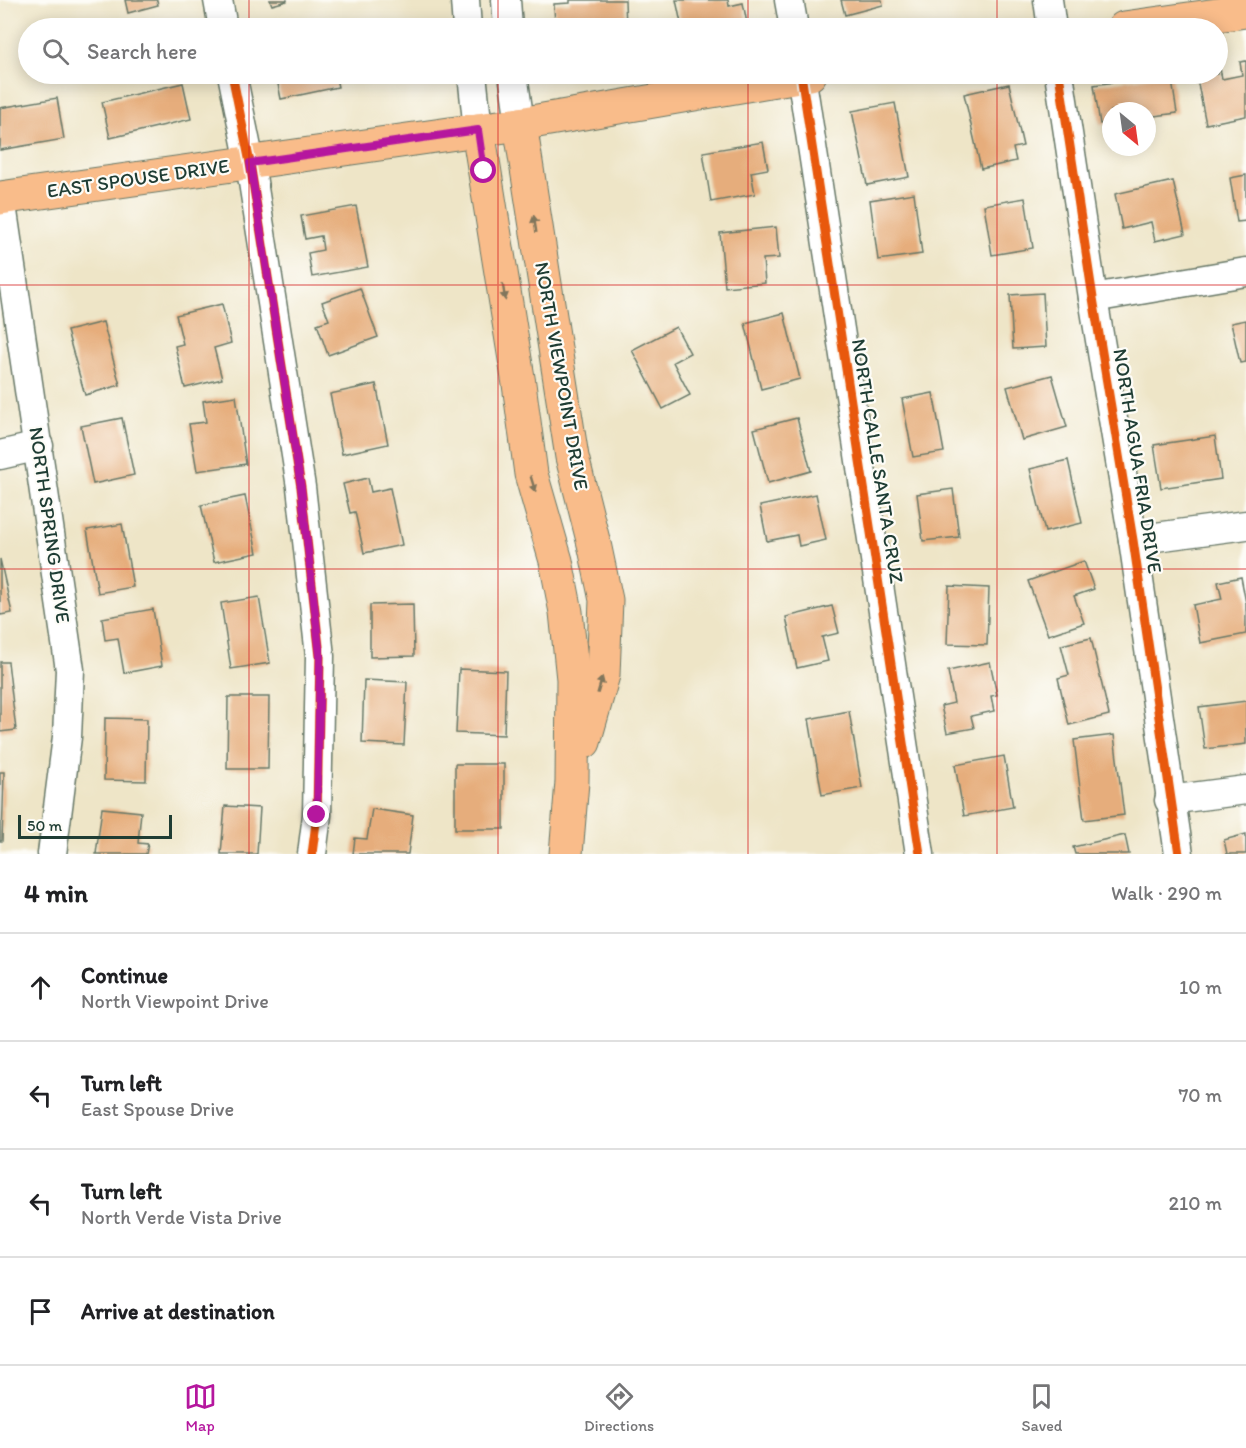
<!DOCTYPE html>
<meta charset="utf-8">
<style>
:root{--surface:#fff;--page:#f2f2f2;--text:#202124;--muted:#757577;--line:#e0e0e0;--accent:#b5179e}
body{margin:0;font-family:Itim,sans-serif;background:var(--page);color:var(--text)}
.compass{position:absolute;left:1102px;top:102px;width:54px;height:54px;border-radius:50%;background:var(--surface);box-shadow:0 3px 15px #0003;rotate:151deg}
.scale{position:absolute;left:18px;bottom:15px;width:154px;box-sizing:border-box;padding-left:6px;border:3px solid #1f3d34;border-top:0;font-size:16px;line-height:21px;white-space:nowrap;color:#1f3d34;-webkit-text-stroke:4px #fdfcf7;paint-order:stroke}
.stop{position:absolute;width:18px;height:18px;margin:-14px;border:4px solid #b5179e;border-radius:50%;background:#fff}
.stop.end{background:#b5179e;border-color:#fff;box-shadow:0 2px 6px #0008}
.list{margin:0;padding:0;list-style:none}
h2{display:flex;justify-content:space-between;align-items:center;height:78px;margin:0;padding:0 24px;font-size:26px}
h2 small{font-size:20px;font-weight:400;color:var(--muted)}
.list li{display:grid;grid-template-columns:39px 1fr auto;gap:18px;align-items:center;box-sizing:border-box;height:108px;padding:0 24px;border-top:2px solid var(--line)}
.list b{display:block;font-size:22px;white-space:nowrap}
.list p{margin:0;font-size:20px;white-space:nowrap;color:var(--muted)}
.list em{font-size:20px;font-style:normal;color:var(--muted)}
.icon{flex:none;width:33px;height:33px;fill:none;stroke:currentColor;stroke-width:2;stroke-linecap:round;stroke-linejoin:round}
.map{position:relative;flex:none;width:1246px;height:854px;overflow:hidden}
.search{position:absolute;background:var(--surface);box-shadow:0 3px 15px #0003;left:18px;right:18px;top:18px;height:66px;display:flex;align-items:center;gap:15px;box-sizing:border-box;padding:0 21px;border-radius:33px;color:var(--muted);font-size:22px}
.sheet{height:510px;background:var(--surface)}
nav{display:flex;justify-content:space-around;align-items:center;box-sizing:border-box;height:84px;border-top:2px solid var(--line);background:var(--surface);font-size:16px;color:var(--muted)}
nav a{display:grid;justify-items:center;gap:3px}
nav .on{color:var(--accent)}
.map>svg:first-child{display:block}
.building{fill:#e6ad7b}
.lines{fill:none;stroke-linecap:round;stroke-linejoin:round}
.minor-casing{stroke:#677867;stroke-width:31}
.major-casing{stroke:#677867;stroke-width:35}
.minor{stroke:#fff;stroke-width:28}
.major{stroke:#f9bc8a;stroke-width:33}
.cycleway-casing{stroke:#fdfcf7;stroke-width:13}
.cycleway{stroke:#e8590c;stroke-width:9}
.oneway{fill:#81765b}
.route{stroke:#b5179e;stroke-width:8}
.grid{fill:none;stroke:#d62828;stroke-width:1.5;stroke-opacity:0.55}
.labels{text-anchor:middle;stroke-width:4.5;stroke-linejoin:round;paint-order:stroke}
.street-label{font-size:20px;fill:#1f3d34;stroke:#fdfcf7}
</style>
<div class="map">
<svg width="1246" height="854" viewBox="0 0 1246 854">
<rect width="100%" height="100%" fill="#fdfcf7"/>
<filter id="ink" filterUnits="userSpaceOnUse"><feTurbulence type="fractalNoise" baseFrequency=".0167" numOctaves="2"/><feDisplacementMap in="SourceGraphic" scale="12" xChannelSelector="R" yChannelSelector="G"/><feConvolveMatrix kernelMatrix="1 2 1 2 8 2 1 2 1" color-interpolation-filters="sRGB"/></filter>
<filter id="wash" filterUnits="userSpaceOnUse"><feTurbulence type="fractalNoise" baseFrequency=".008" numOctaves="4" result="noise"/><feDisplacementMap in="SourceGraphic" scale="24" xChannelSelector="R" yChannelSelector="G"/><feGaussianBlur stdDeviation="1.35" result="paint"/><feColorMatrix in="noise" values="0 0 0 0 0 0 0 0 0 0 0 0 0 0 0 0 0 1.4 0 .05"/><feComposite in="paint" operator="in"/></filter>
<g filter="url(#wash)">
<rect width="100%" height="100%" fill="#eee5c7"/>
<g id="blocks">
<!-- building -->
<g class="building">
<polygon points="125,0 157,0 158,5 128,13"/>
<polygon points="270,0 287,0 287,1 272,5"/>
<polygon points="570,0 625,0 626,28 555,28 554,4 570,3"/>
<polygon points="676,0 728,0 729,6 743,3 748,28 682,28"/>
<polygon points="841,0 882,0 883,5 845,15"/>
<polygon points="1246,61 1246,116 1206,124 1196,74 1218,74 1219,63 1222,79 1242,75 1240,62"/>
<polygon points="276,74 335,74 338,87 281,99"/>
<polygon points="1171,74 1177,113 1147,117 1147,111 1111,111 1111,123 1100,124 1094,85"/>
<polygon points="183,83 191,119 110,138 102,102"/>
<polygon points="1009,84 1023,146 1013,148 1016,161 981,169 964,94"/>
<polygon points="57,98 64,139 0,150 0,108"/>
<polygon points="895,103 909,177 867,185 852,111"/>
<polygon points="763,142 768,169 751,172 755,194 711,202 703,152"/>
<polygon points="1246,175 1246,221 1237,222 1230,178"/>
<polygon points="1173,181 1185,234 1155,241 1151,222 1122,229 1115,194"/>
<polygon points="914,193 922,254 878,260 870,200"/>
<polygon points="1025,198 1033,248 992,255 984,205"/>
<polygon points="356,206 368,267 312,277 308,253 323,250 321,236 305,239 301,216"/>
<polygon points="776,227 779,258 763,259 765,283 725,287 720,233"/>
<polygon points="360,288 378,337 328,355 317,324 329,320 322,302"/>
<polygon points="1043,293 1046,347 1013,349 1010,295"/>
<polygon points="222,304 231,343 214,348 222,379 185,388 175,346 183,344 176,315"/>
<polygon points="784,313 800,379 761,389 745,323"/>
<polygon points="1246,320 1246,362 1240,363 1231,323"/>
<polygon points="103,322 120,385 85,395 67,331"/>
<polygon points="676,327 690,353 673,362 690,395 663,409 632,350"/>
<polygon points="1052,375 1067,427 1022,440 1007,387"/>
<polygon points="376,384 388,444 342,454 330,394"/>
<polygon points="933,393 944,452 913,457 902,399"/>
<polygon points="236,396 246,464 197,471 189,424 206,422 203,401"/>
<polygon points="122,418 134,475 93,484 81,426"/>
<polygon points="797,418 811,471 768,483 754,429"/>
<polygon points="1215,436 1221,479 1161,488 1154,445"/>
<polygon points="1068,460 1082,523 1045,532 1030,469"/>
<polygon points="368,478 371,492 390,488 402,545 364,553 355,512 350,513 343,484"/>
<polygon points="953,489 959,537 923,541 917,494"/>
<polygon points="816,494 826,540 799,546 797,535 767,541 760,506"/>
<polygon points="245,496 257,553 214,562 201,505"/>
<polygon points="122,524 133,587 98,593 87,530"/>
<polygon points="0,559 12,613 0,615"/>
<polygon points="1084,561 1094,589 1074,596 1084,623 1048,635 1028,581"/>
<polygon points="1241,577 1246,603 1246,634 1200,643 1193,605 1222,599 1218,582"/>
<polygon points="949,586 989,588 987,645 947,644"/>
<polygon points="259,597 270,663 231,669 221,603"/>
<polygon points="413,604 414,656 370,657 370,605"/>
<polygon points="832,606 839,633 822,637 828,661 797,668 786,617"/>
<polygon points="153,609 162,666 124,673 118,638 105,640 102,618"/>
<polygon points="1091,638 1109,715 1069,725 1058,678 1069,675 1061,645"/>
<polygon points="0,662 8,662 16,730 0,732"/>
<polygon points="990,662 997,695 991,696 994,711 971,716 974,728 947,733 941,706 954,703 948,671"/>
<polygon points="459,669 506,671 504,735 456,733"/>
<polygon points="364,680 407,682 404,745 362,743"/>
<polygon points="228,697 269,697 268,769 227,769"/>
<polygon points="1246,701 1246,744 1205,749 1199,707"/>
<polygon points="849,711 862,788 822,795 809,719"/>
<polygon points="105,718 147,719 146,781 104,780"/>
<polygon points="1114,735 1124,815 1084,820 1074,740"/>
<polygon points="1004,756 1013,807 964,816 955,765"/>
<rect x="455" y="764" width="49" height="65"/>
<polygon points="0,772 4,772 2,841 0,841"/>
<polygon points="225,806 260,808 257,854 221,854"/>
<polygon points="102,808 141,812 138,843 148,844 146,854 96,854"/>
<polygon points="372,809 413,815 408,854 353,854 355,838 367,839"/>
<polygon points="1246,834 1246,854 1227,854 1224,840"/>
<polygon points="1125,835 1129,854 1075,854 1073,847"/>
</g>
</g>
</g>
<g filter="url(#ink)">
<use href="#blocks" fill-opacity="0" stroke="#677867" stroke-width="1.5"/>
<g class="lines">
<!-- minor casing -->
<g class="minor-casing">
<g id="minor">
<polyline points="218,0 223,28"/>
<polyline points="465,0 467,28"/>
<polyline points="506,0 508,28"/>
<polyline points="789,0 794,28"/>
<polyline points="1048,0 1052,28"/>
<polyline points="232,74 250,163 301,487 320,656 317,815 312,854"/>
<polyline points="472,74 478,130"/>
<polyline points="513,74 520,124"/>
<polyline points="801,74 920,854"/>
<polyline points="1059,74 1093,298 1133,540 1179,854"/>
<polyline points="1,198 70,670 67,737 52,854"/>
<polyline points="1093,298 1246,272"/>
<polyline points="0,455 39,446"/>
<polyline points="1133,540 1246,525"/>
<polyline points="1169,800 1246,790"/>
</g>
</g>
<!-- major casing -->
<g class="major-casing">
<g id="major">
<polyline points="1124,28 1246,11"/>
<polyline points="520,124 572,457 595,548 606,600 603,675 584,742"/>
<polyline points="478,130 519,384 531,474 556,561 566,612 573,679 572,782 566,854"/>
<polyline points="0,198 520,124 810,74"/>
</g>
</g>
<!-- minor -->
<use href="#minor" class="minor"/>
<!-- major -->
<use href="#major" class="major"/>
<!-- cycleway casing -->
<g class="cycleway-casing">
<g id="cycleway">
<polyline points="232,74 250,163 301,487 320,656 317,815 312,854"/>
<polyline points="801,74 920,854"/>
<polyline points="1059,74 1093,298 1133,540 1179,854"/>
</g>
</g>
<!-- cycleway -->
<use href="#cycleway" class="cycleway"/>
</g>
<!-- one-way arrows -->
<defs><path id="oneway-solid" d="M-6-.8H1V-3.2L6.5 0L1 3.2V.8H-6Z" transform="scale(1.5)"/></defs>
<g class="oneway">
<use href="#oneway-solid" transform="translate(535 224) rotate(-99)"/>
<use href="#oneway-solid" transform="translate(504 292) rotate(81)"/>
<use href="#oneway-solid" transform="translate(533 484) rotate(73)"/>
<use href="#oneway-solid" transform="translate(600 685) rotate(-74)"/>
</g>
</g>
<g class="lines" filter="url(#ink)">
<!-- route -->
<polyline class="route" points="317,815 320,656 301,487 250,163 478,130 484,171"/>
</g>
<!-- grid -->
<path class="grid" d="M249,0V28M498,0V28M748,0V28M997,0V28M249,74V854M498,74V854M748,74V854M997,74V854M0,285H1246M0,569H1246"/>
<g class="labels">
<!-- street labels -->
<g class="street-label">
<text transform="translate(138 178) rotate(-8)" y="7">EAST SPOUSE DRIVE</text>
<text transform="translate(562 376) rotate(80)" y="7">NORTH VIEWPOINT DRIVE</text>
<text transform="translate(878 461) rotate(81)" y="7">NORTH CALLE SANTA CRUZ</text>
<text transform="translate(1138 461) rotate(81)" y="7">NORTH AGUA FRIA DRIVE</text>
<text transform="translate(50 525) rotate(82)" y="7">NORTH SPRING DRIVE</text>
</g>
</g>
</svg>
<svg class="compass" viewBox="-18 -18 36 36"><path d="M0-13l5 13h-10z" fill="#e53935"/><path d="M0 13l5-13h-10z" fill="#757577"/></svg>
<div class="scale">50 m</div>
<div class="stop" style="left:484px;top:171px"></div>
<div class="stop end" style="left:317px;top:815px"></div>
<div class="search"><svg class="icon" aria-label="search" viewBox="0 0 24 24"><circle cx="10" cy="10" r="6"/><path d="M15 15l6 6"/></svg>Search here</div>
</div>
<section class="sheet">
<h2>4 min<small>Walk · 290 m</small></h2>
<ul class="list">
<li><svg class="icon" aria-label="ahead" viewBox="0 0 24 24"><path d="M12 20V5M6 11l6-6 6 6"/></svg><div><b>Continue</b><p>North Viewpoint Drive</p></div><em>10 m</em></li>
<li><svg class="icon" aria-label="left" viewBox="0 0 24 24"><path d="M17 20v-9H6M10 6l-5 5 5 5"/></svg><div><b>Turn left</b><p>East Spouse Drive</p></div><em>70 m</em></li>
<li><svg class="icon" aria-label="left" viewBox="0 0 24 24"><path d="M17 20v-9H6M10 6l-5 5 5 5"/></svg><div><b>Turn left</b><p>North Verde Vista Drive</p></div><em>210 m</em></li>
<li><svg class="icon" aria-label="arrive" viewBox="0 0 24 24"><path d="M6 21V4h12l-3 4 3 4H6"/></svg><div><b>Arrive at destination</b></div></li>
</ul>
</section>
<nav>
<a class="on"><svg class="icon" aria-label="map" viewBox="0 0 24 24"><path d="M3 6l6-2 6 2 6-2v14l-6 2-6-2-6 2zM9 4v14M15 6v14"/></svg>Map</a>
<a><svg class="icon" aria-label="directions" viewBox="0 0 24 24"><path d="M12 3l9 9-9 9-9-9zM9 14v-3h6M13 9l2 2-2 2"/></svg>Directions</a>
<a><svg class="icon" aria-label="saved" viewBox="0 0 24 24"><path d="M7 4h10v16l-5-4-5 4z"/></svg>Saved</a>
</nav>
